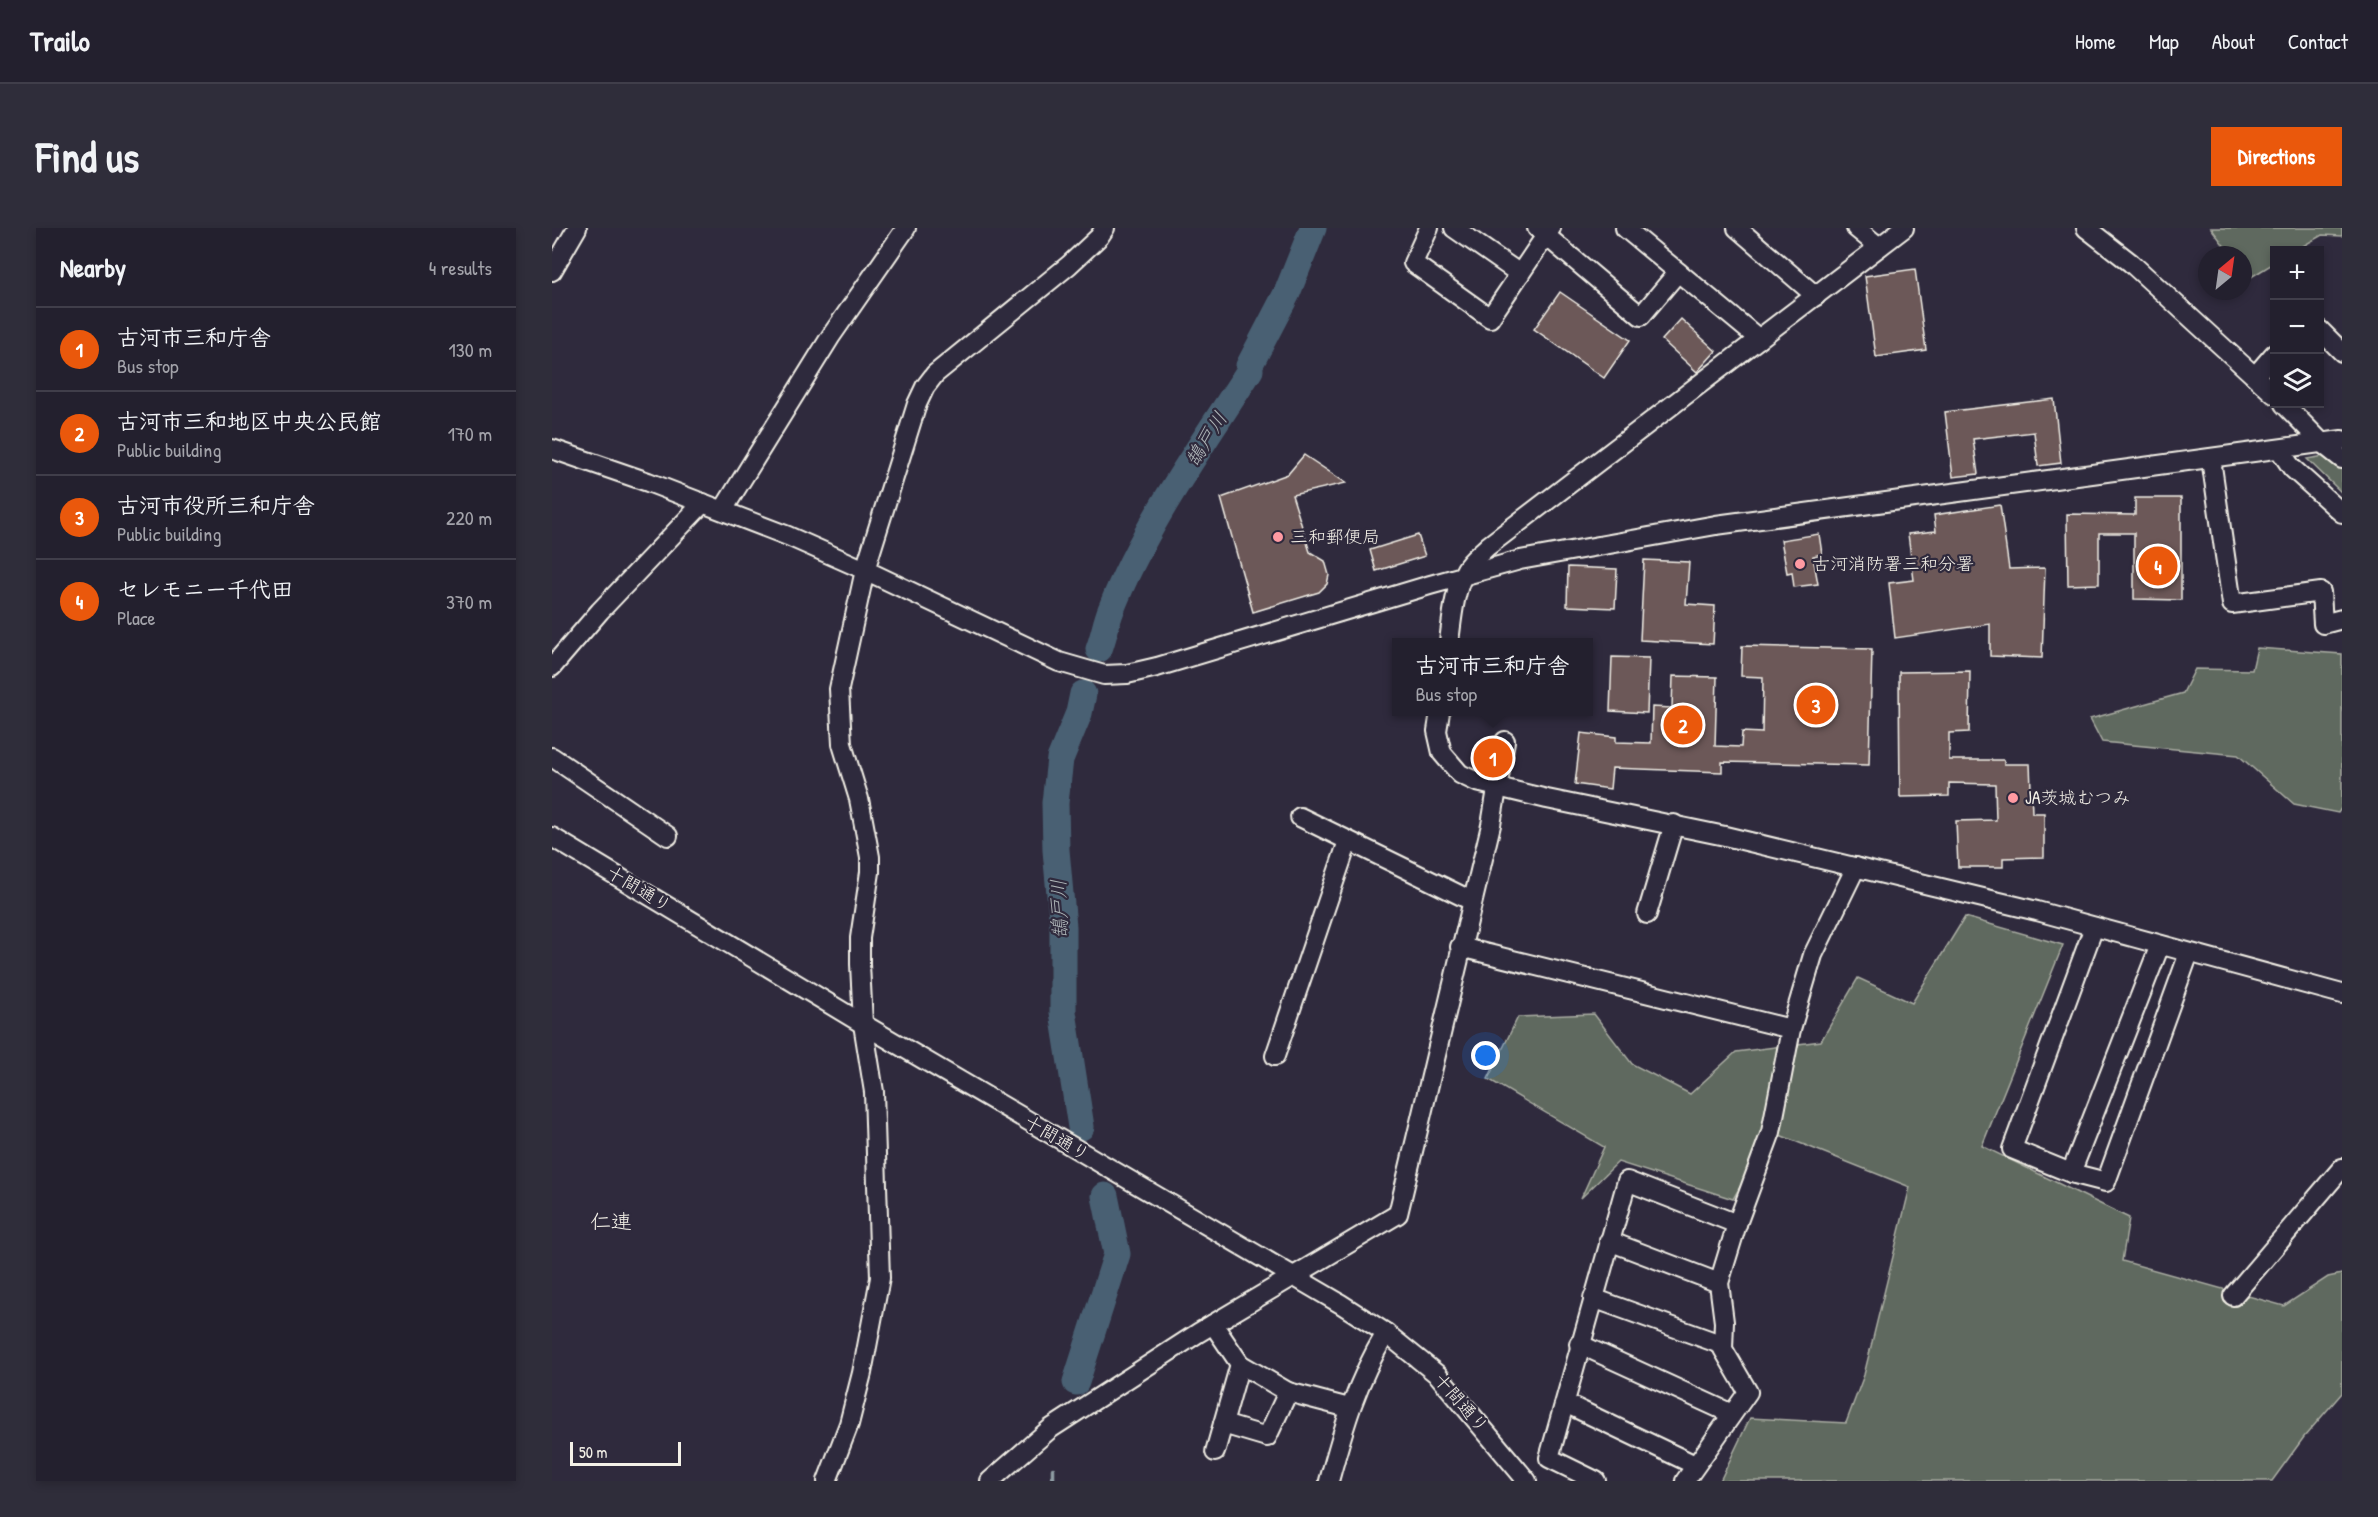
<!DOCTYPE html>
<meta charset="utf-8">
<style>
:root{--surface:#23202e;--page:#2f2d3a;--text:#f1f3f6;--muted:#a3a3aa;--line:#403e4a;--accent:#ea580c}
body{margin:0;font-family:"Patrick Hand","Klee One",sans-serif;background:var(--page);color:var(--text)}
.controls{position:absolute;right:18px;top:18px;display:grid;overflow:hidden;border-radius:0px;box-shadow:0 3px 9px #0003}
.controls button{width:54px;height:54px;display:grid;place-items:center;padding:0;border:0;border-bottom:2px solid var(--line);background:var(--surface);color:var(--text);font:30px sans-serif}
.compass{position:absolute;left:1646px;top:18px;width:54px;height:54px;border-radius:50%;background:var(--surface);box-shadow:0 3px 9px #0003;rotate:29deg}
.scale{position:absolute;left:18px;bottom:15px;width:111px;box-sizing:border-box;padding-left:6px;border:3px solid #f4f1e8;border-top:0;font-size:16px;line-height:21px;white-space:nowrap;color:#f4f1e8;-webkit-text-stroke:4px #2f2a3d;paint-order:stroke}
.you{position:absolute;left:934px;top:828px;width:21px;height:21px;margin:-15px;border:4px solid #fff;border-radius:50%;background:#1a73e8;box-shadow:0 0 0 9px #1a73e833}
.badge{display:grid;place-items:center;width:39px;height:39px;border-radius:50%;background:var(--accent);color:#fff;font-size:20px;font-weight:700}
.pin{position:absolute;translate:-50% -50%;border:3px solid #fff;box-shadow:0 2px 6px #0006}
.popup{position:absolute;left:840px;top:410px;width:201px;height:78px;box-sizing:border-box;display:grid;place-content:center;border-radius:0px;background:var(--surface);filter:drop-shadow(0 2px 4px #0005);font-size:20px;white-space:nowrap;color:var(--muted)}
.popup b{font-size:22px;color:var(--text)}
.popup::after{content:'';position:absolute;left:50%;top:100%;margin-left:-12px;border:12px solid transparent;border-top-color:var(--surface)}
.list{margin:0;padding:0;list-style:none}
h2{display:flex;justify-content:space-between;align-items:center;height:78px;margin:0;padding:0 24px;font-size:26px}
h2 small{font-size:20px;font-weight:400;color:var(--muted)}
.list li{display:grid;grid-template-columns:39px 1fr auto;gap:18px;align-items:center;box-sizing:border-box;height:84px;padding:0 24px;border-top:2px solid var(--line)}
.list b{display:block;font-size:22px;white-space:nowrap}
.list p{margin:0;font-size:20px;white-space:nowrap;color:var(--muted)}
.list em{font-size:20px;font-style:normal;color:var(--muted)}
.icon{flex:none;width:33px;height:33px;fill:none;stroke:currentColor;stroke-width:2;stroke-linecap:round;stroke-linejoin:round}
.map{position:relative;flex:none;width:1790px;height:1253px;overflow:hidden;border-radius:0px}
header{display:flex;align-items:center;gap:36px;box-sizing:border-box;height:84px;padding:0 30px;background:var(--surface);border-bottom:2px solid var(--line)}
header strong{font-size:28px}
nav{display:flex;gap:33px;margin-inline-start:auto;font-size:21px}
.intro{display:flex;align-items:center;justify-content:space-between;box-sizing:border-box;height:144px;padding:0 36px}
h1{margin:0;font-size:42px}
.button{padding:15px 27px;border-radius:0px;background:var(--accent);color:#fff;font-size:21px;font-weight:700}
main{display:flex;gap:36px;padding:0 36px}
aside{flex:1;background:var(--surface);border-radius:0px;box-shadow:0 3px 9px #0003}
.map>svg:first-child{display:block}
.green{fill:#5f695e;stroke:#aaada3;stroke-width:1.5}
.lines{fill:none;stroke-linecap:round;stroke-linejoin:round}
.stream{stroke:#8d9ba2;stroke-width:4.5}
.river{stroke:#496173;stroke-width:27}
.building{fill:#6c5859;stroke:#f4f1e8;stroke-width:1.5}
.minor-casing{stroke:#f4f1e8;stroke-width:22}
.minor{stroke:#2f2a3d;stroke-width:18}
.poi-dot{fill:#ff9aa2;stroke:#2f2a3d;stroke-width:2}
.labels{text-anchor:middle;stroke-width:4.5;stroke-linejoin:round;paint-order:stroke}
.poi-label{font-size:18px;fill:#f4f1e8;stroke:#2f2a3d;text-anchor:start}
.street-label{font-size:18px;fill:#f4f1e8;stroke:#2f2a3d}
.water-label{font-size:20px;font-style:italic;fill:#b0b7b9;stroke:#2f2a3d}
.quarter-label{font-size:21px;fill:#f4f1e8;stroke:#2f2a3d}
</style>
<header>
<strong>Trailo</strong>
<nav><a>Home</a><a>Map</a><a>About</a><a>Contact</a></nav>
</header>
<div class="intro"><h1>Find us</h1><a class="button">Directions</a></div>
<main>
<aside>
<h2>Nearby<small>4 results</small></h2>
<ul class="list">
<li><span class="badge">1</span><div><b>古河市三和庁舎</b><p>Bus stop</p></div><em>130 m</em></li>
<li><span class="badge">2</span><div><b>古河市三和地区中央公民館</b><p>Public building</p></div><em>170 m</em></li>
<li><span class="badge">3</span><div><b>古河市役所三和庁舎</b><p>Public building</p></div><em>220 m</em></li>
<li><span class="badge">4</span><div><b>セレモニー千代田</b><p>Place</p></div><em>370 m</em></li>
</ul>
</aside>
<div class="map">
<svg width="1790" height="1253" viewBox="0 0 1790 1253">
<rect width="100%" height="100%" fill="#2f2a3d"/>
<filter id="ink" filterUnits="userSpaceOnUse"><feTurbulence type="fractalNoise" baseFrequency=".0167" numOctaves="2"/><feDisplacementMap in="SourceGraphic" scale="12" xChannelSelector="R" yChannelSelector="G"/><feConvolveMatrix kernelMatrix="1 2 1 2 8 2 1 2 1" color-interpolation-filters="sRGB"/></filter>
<g filter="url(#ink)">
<!-- green -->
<g class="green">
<polygon points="1659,0 1790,0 1790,8 1770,7 1744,22 1722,22 1722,35 1696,51 1691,44 1691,27 1679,27"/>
<polygon points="1790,225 1790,265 1755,231"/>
<polygon points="1705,420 1790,426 1790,579 1786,585 1742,576 1686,527 1550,514 1538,491 1631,465 1643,441 1700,442"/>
<polygon points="1413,689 1511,717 1430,918 1577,990 1570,1033 1732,1078 1776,1049 1790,1046 1790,1165 1752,1209 1720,1253 1168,1253 1198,1190 1294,1195 1312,1147 1358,959 1220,904 1181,971 1066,934 1029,970 1052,919 936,851 966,789 1042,786 1080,836 1138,866 1184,824 1269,813 1306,750 1360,775"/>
</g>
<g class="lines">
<!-- stream -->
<polyline class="stream" points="501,1241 501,1253"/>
<!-- river -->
<g class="river">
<path d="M547,421C552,408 554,394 559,382C591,299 650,217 698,142L697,138L735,65L761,0"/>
<polyline points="529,899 511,784 511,699 504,622 503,575 508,531 527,485 531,466"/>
<polyline points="524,1154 565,1026 553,968"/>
</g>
</g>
<!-- building -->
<g class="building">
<polygon points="1363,41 1374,122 1324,129 1313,48"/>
<polygon points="1008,64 1078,112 1052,150 982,101"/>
<polygon points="1129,91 1164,123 1145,144 1110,112"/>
<polygon points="1502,171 1509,235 1486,238 1482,204 1421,211 1426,246 1401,249 1393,184"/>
<polygon points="752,227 794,255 740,267 758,324 773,333 777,347 775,356 767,364 701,384 669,270 736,246"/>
<polygon points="1583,270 1629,270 1629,372 1582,371 1582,305 1547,305 1547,356 1516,357 1515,286 1583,287"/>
<polygon points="1448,277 1457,341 1493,340 1490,430 1438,428 1438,396 1343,410 1337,355 1362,352 1356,306 1384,303 1382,287"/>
<polygon points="1267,306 1270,326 1261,328 1266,356 1242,359 1240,344 1235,345 1229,312"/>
<polygon points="866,307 873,328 824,343 818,322"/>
<polygon points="1092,332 1137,334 1134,376 1163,378 1161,416 1088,412"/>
<polygon points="1016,339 1065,341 1063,380 1015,378"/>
<polygon points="1190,418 1320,421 1317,537 1170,534 1170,544 1060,540 1058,561 1023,556 1029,505 1064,509 1064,514 1099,515 1100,479 1120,480 1121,448 1165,449 1163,518 1189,519 1190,504 1210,505 1211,449 1189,448"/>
<polygon points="1060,429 1097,430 1095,485 1058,483"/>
<polygon points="1418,443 1417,504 1397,505 1397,532 1452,532 1452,536 1478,536 1480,585 1492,585 1492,629 1451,630 1451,639 1406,639 1404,593 1444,592 1443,556 1397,555 1397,568 1348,569 1347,444"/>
</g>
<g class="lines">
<!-- minor casing -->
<g class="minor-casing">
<g id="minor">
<polyline points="877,0 861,35 938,90 999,0"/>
<polyline points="902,0 968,46"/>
<polyline points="985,0 1089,88 1126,44"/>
<polyline points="1073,0 1207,111"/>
<polyline points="1185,0 1264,68"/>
<polyline points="1304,0 1327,19"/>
<polyline points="1534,0 1579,35 1722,166"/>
<polyline points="0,43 25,0"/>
<polyline points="1768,102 1790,124"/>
<polyline points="1704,147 1722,126"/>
<polyline points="1732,176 1771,216 1790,231"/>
<polyline points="0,221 96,254 236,308 313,342 507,434 552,447 575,446 605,439 878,357 968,332 1164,297 1790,212"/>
<polyline points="1727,221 1740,240 1790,285"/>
<polyline points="1659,231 1680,376 1769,364 1771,396 1790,391"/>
<polyline points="171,282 279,108 354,0"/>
<path d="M897,414C900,391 902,362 914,341C919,332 929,325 936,318L1352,0"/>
<polyline points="0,439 48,383 151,275"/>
<polyline points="888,484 885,503 890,525 908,546 925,554 995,571 1173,608 1485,683 1790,766"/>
<polyline points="0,529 116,608"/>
<polyline points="748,589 920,673"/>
<polyline points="0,609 311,796 789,1076 834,1105 886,1147 975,1253"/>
<polyline points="1095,686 1122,596"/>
<polyline points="1608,717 1519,945 1554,954 1637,725"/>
<polyline points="908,719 1239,801"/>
<polyline points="723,828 796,613"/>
<polyline points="1519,945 1460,921 1542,699"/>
<polyline points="1185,996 1219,904 1239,801 1261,727 1304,639"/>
<polyline points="1057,1013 1167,1055"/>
<polyline points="1681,1068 1790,940"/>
<polyline points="1041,1070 1171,1117"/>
<polyline points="661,1096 688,1136 736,1164 797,1180"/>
<polyline points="1027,1116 1180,1186"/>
<polyline points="1013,1175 1143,1237"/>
<polyline points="671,1196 715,1209 736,1164"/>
<polyline points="663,1224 688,1136"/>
<polyline points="275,1253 297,1196 310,1145 328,1050 322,864 311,796 308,736 308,710 318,644 318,629 307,571 290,516 287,461 313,342 365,176 373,159 383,146 517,37 547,9 553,0"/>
<polyline points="438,1253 498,1201 646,1105 846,986 939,597 953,513"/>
<path d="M777,1253C792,1198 804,1155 834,1105"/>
<polyline points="1044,1253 997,1230 1075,953 1185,996 1167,1055 1172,1094 1171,1121 1196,1164 1133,1253"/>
</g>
</g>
<!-- minor -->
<use href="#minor" class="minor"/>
</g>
</g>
<!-- markers -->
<g class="poi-dot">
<circle cx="726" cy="309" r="6"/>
<circle cx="1248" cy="336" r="6"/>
<circle cx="1461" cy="570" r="6"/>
</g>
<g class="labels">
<!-- poi labels -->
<g class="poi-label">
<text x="738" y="315">三和郵便局</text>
<text x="1260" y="342">古河消防署三和分署</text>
<text x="1473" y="576">JA茨城むつみ</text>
</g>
<!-- street labels -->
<g class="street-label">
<text transform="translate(87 661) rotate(31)" y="6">十間通り</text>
<text transform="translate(505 910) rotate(30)" y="6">十間通り</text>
<text transform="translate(909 1175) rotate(49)" y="6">十間通り</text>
</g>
<!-- water labels -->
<g class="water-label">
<text transform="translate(654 211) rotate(-58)" y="7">鵠戸川</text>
<text transform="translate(507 681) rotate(-92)" y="7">鵠戸川</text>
</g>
<!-- quarter labels -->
<g class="quarter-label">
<text x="59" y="1001">仁連</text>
</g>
</g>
</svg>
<div class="controls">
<button>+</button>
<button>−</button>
<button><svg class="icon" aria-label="layers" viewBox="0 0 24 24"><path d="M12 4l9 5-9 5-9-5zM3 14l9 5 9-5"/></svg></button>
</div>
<svg class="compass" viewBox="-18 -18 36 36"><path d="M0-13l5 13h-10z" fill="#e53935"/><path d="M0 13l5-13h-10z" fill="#a3a3aa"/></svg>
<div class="scale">50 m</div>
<div class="you"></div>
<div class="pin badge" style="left:941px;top:530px">1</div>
<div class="popup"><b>古河市三和庁舎</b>Bus stop</div>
<div class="pin badge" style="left:1131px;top:497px">2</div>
<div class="pin badge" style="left:1264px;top:477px">3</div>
<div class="pin badge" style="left:1606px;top:338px">4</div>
</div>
</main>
